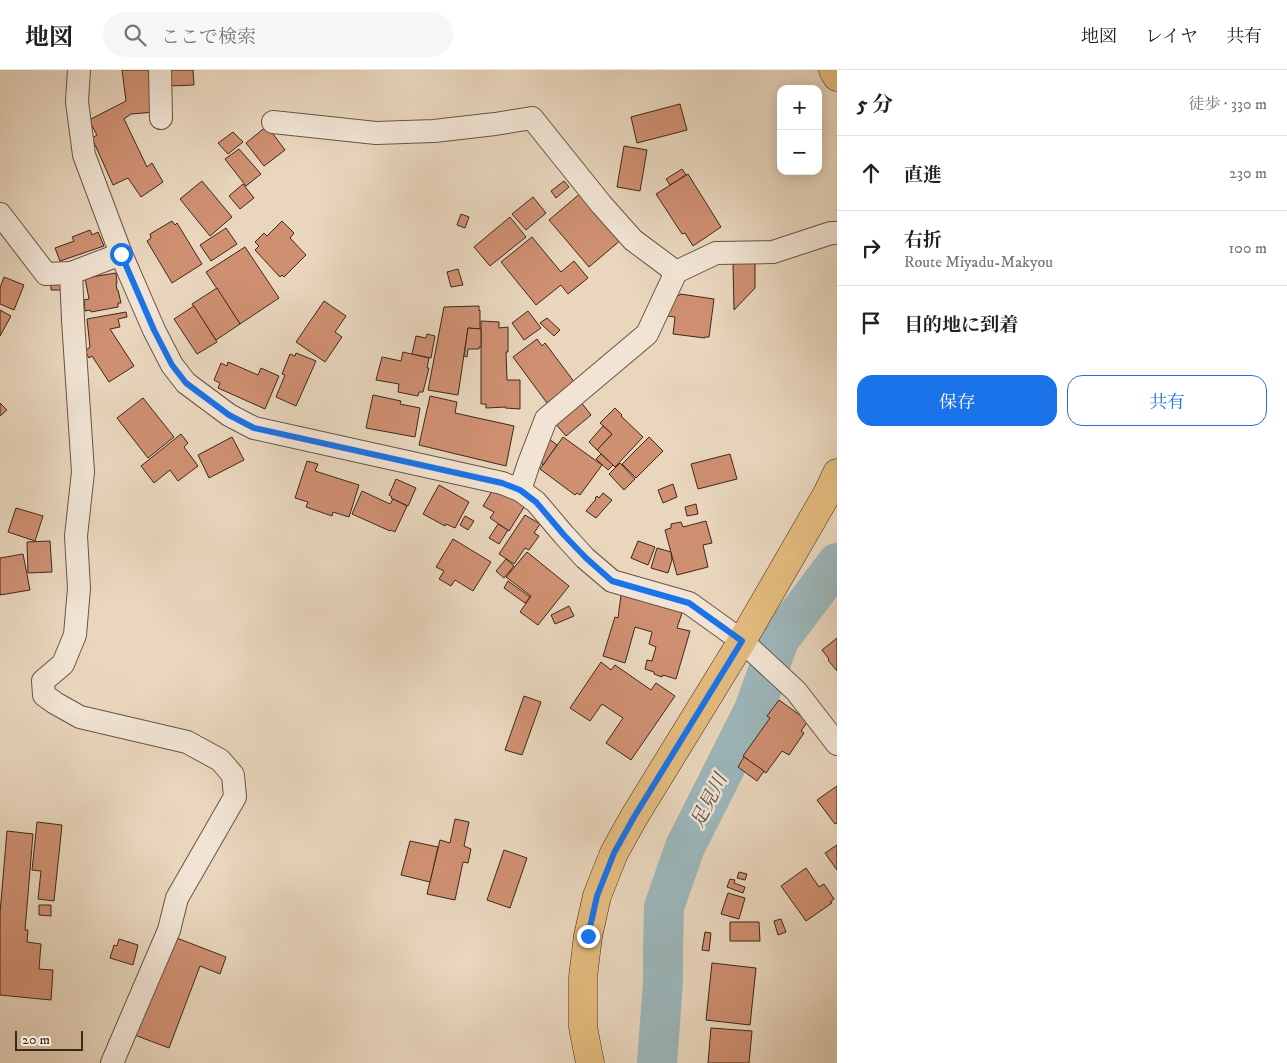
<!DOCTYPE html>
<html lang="ja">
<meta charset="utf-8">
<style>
:root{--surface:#fff;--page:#f6f6f6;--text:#222;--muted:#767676;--line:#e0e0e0;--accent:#1a73e8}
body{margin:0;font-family:"IM FELL DW Pica","Noto Serif JP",serif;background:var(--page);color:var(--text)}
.controls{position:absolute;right:15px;top:15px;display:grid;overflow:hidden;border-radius:10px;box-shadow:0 2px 12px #0003}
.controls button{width:45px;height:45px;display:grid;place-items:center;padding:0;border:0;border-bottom:1px solid var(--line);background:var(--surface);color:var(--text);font:25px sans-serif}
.scale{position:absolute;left:15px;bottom:12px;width:68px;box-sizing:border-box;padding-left:5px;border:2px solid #3d281a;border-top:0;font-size:14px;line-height:18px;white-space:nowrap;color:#3d281a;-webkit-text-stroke:4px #f1e4d4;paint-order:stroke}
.stop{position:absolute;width:15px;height:15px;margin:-11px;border:4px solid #1a73e8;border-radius:50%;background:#fff}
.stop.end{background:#1a73e8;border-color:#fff;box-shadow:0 1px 5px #0008}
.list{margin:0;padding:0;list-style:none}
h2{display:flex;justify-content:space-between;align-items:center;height:65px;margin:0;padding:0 20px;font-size:21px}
h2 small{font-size:16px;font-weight:400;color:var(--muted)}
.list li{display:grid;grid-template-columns:32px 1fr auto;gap:15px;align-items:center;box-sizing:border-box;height:75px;padding:0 20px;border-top:1px solid var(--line)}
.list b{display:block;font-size:19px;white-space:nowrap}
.list p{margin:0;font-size:16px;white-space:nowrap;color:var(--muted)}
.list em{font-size:16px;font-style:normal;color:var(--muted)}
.actions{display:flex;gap:10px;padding:15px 20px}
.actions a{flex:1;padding:11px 0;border:1px solid var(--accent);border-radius:15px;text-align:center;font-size:18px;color:var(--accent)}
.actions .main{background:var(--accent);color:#fff}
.icon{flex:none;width:28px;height:28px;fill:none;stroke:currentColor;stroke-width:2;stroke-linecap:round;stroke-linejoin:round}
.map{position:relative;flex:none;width:837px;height:993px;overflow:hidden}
header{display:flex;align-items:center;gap:30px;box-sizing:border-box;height:70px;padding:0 25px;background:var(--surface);border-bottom:1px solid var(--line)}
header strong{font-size:24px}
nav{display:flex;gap:28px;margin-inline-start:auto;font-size:18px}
.search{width:350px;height:45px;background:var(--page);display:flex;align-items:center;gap:12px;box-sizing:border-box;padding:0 18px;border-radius:28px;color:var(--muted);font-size:19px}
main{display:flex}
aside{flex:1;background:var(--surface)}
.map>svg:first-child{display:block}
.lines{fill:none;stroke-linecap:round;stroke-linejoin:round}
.river{stroke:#9cb7bb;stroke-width:40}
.building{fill:#cf9072;stroke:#3d281a}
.minor-casing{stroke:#685443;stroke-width:24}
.primary-casing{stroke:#3d281a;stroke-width:29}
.minor{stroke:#f1e4d4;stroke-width:22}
.primary{stroke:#e4bb7e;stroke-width:28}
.route{stroke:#1a73e8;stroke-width:6}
.labels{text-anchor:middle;stroke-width:5;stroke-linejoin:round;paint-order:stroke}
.water-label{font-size:19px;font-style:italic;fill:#554c42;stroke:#f1e4d4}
</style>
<header>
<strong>地図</strong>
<div class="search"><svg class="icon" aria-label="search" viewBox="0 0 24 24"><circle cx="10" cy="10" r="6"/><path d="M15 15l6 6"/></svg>ここで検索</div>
<nav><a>地図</a><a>レイヤ</a><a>共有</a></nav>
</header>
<main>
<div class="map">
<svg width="837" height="993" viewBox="0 0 837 993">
<rect width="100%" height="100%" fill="#e9d6bd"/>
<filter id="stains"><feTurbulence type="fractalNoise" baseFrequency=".004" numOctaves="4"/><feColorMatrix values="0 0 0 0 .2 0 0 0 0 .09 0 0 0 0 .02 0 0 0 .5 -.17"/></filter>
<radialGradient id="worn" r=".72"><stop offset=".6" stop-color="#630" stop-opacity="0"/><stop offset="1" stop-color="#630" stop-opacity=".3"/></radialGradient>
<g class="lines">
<!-- river -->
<polyline class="river" points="657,993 663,912 663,879 664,837 685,777 754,640 779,570 837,493"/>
</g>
<!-- building -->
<g class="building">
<polygon points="122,0 149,0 155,42 131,44 124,49 147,97 152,93 163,112 141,127 128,108 113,115 92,68 97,65 89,50 126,31"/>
<polygon points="167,0 193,0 194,15 168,16"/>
<polygon points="680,34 687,60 637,73 631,47"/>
<polygon points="267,56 285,80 264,96 246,73"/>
<polygon points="233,62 243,72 228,84 218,73"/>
<polygon points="624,76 647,80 640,121 617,117"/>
<polygon points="239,79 261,104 246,116 225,89"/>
<polygon points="682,99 686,105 670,115 666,109"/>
<polygon points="688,104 721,157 693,176 685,163 682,164 656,124"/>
<polygon points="202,111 232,147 210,166 180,129"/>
<polygon points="564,111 569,117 556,128 551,121"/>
<polygon points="243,114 254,128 240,139 229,126"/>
<polygon points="582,122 622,169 589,197 549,150"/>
<polygon points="533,127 546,143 526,160 512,144"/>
<polygon points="461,144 469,147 465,158 457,155"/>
<polygon points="510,147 526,167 490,196 474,177"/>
<polygon points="172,151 175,155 177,153 202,194 172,213 147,171 151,168 150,164"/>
<polygon points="282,151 294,163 290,168 306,185 284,207 282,205 280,207 255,180 259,176 255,172 264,163 267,166"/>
<polygon points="226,158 237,174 211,191 200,175"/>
<polygon points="90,160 92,165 98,162 104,176 60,191 55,178 74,171 72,167"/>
<polygon points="532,167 561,202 574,191 588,208 568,224 561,215 536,235 501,192"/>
<polygon points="245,177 279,228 240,254 206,202"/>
<polygon points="755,192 755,218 734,240 733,194"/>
<polygon points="458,199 463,215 451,217 447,202"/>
<polygon points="116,203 117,213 116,213 117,220 118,220 121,233 118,233 118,237 91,242 90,240 85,241 84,230 89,229 85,208"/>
<polygon points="4,207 24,215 14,240 0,234 0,218"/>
<polygon points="51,213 63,214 63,220 51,220"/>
<polygon points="217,218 240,254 216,270 192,234"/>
<polygon points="680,224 714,229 709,267 705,267 705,268 673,264 675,247 668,246 669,240 676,225 680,225"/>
<polygon points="324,231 346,246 335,262 342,267 325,292 296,272"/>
<polygon points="194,236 217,272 197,284 174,249"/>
<polygon points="479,236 479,241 480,240 480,259 468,258 458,325 428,320 444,237"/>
<polygon points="0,240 11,246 0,266"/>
<polygon points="528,241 541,258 524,270 512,253"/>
<polygon points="126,242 127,247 118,249 120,257 110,259 134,296 109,312 92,286 89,288 85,281 90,277 87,249"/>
<polygon points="547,248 560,260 554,266 540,253"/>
<polygon points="481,251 499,252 499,258 508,257 508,282 506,282 507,310 520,310 520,339 505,338 506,337 486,338 486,334 481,334"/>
<polygon points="468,258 481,259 481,277 479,277 479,279 468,279 467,287 464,286"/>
<polygon points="427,264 435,266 431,288 412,284 416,266 426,268"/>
<polygon points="537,269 542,276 545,273 575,313 547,333 513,287"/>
<polygon points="403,282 429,288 427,298 429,298 423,322 419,322 418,326 398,322 399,314 376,310 382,287 401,291"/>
<polygon points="296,283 316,291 296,336 276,327 285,305 282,304 290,284 295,286"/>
<polygon points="228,292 258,305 261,298 279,306 265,339 218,318 220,313 214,310 221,293 227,296"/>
<polygon points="373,325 401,331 400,334 420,338 415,367 366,358"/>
<polygon points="430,326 457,332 455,343 514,356 506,396 419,375"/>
<polygon points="143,328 174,367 148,388 117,348"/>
<polygon points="580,331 591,345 566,366 554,352"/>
<polygon points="0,333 7,340 0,346"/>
<polygon points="615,338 622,345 621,346 643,367 615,397 597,380 612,364 600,353"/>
<polygon points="603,356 612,364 597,380 589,372"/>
<polygon points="181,364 188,373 184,377 198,396 178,411 170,400 154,413 141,396"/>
<polygon points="232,367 244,390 209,408 198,385"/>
<polygon points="563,367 602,395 580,425 577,423 575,425 540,399"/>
<polygon points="649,367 663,381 636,408 622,394"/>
<polygon points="548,368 557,375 543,395 542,394 541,385"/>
<polygon points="601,384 613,395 608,400 596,389"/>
<polygon points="730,384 737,409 698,419 691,394"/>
<polygon points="307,391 318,394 315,401 359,415 349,447 333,442 332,446 306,437 308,432 295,428"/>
<polygon points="620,393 635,409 624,420 609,404"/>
<polygon points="396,409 416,418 408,436 391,428 392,427 389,425"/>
<polygon points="673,414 677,427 663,433 658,420"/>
<polygon points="439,415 469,432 455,458 446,454 445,456 423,444"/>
<polygon points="494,418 526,434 509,461 490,448 494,442 483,436"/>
<polygon points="362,421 390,434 393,429 407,436 395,462 391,460 390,461 352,444"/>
<polygon points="603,423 612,430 596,448 586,441 596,429 595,428 597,426 599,428"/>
<polygon points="696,434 698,444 687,446 685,437"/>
<polygon points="16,438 43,446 35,471 8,462"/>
<polygon points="525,445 540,454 534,463 539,466 529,480 525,478 514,494 499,484"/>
<polygon points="465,446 474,451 468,460 460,455"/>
<polygon points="706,451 712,473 703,475 708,497 677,505 665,460 671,458 671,454 681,452 683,457"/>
<polygon points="498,454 508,460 499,474 489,468"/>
<polygon points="453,469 491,492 473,521 455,510 451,516 439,509 444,501 436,497"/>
<polygon points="50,471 52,502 28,503 27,472"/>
<polygon points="638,471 655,477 648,495 631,488"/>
<polygon points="657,478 671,482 672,490 668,503 651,498"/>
<polygon points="527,482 569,516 538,555 520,542 531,526 506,507"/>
<polygon points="23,484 30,520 0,525 0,488"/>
<polygon points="506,489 514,496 504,508 496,501"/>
<polygon points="508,511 530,527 525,533 504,518"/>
<polygon points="621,525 683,540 677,558 690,561 676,609 663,605 662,607 654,604 654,602 645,599 647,590 652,591 656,577 649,574 652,562 635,557 625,593 603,586 615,547 618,548"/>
<polygon points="569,536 574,546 555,554 551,545"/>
<polygon points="837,568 837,601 828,590 829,589 822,580"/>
<polygon points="601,592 611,600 615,595 651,620 656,613 675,626 631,690 606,673 623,648 602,634 590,651 570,638"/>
<polygon points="524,626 541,632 522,685 505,680"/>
<polygon points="779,630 808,651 801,661 804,663 789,685 782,681 766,703 743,686 770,648 767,646"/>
<polygon points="744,687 764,701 757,711 738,697"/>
<polygon points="837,716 837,753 835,754 817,730"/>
<polygon points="455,749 469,752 464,776 471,779 468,793 463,792 455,830 427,824 440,770 450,773"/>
<polygon points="37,752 62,755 54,831 38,829 41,801 32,800"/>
<polygon points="7,761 33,764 25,860 28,860 27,872 41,874 39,899 53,900 51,930 0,925 0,843"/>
<polygon points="410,771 438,777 430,812 401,805"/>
<polygon points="837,775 837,800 825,783"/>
<polygon points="504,780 527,788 510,838 487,830"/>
<polygon points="806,798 819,817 824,814 834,829 830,832 832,833 806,851 781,816"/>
<polygon points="739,802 747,804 745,810 737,808"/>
<polygon points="730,809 735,810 734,813 745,817 743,823 727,817"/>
<polygon points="728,823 745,828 739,849 721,844"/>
<polygon points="39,835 51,835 51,846 39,845"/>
<polygon points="781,849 786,862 778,865 774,851"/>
<polygon points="730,852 759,852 760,871 730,871"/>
<polygon points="705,862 711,863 709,881 702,880"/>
<polygon points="169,865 226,887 220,904 200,896 169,978 132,964"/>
<polygon points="119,869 138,875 133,895 110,888 114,875 117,876"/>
<polygon points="712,893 756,898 750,955 706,950"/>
<polygon points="711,958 752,961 749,993 708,993"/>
</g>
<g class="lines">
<!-- minor casing -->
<g class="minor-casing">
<g id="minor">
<polyline points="79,0 77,32 84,85 121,184 154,260 172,295 186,313 229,345 254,358 502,413 520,420 536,432 564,465 585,488 612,511 689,533 742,571 796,621 837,674"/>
<polyline points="160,0 161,48"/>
<polyline points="273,52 376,63 434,61 495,54 532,48 601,134 633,170 676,202"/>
<polyline points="0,144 46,204 71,203 121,184"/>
<polyline points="71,203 73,250 83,402 76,466 79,518 75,565 63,594 43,611 44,625 55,633 80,647 187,672 220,690 233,705 235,727 177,828 169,860 112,993"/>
<polyline points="520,420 529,393 546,349 647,264 676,202 716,183 773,182 831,163 837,163"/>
</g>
</g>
<!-- primary casing -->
<g class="primary-casing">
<g id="primary">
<polyline points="833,0 837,7"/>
<polyline points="590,993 583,957 583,907 588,866 597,826 614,783 634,747 742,571 827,424 837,403"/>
</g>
</g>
<!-- minor -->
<use href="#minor" class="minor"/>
<!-- primary -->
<use href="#primary" class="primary"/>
</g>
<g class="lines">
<!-- route -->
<polyline class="route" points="121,184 154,260 172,295 186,313 229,345 254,358 502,413 520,420 536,432 564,465 586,488 612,511 689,533 742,571 634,747 614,783 597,826 588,866"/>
</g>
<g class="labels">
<!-- water labels -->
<g class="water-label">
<text transform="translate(708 730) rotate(-63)" y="7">足見川</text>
</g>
</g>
<rect width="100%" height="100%" filter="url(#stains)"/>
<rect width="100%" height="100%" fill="url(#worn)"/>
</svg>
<div class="controls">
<button>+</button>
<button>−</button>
</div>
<div class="scale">20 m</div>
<div class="stop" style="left:121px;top:184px"></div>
<div class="stop end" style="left:588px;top:866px"></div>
</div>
<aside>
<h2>5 分<small>徒歩 · 330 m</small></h2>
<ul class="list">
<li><svg class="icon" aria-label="ahead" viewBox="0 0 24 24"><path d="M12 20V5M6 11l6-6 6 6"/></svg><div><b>直進</b></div><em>230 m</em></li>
<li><svg class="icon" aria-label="right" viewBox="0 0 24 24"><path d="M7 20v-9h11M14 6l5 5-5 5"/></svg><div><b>右折</b><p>Route Miyadu-Makyou</p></div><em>100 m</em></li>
<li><svg class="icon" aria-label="arrive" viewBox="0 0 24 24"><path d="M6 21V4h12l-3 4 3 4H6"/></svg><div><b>目的地に到着</b></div></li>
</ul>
<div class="actions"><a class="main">保存</a><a>共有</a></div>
</aside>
</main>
